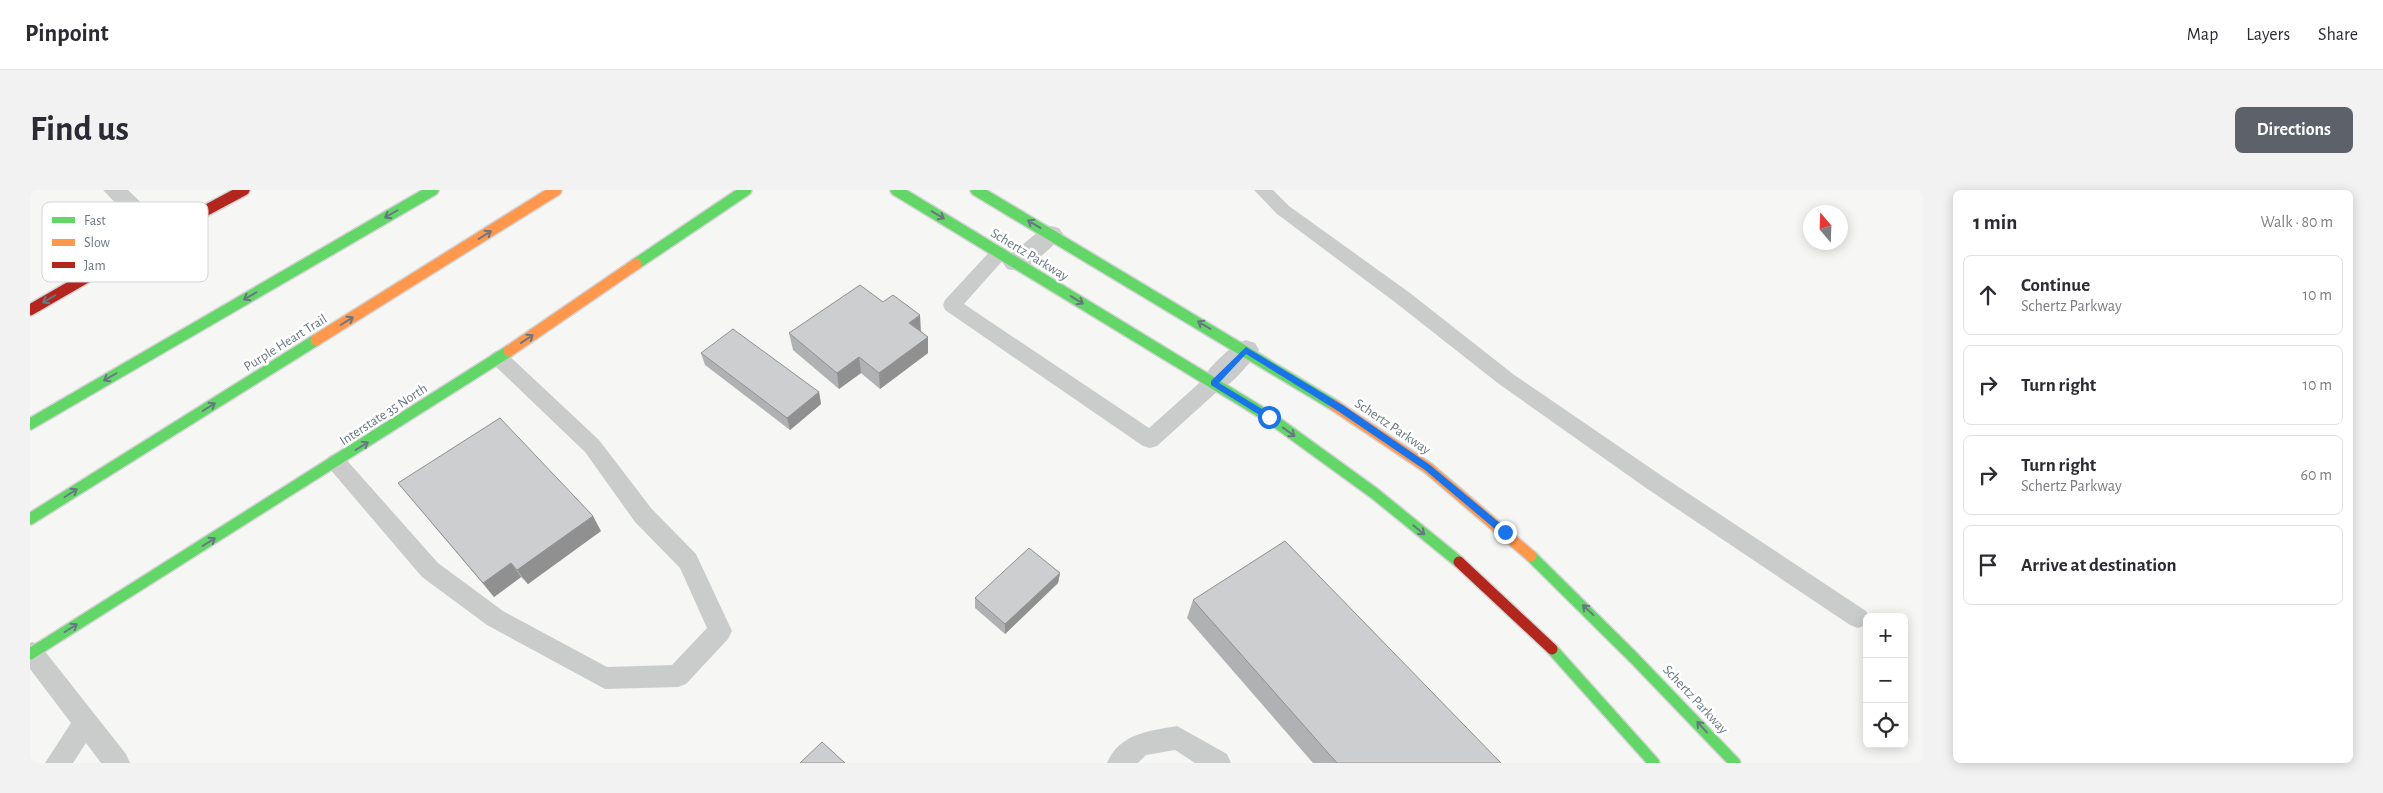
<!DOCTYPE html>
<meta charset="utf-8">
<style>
:root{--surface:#fff;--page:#f2f2f3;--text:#2b2b33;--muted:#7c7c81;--line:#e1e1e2;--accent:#5d6169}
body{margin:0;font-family:"Alegreya Sans",sans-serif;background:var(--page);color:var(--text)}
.controls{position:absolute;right:15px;bottom:15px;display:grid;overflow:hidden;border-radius:8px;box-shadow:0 2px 12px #0003}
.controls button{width:45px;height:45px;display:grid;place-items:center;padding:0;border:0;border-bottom:1px solid var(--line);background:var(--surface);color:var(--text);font:25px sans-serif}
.compass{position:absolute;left:1773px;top:15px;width:45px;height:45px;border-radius:50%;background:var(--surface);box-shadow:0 2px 12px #0003;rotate:341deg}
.stop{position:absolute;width:15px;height:15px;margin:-11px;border:4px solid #1a73e8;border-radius:50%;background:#fff}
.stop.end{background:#1a73e8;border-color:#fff;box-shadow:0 1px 5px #0008}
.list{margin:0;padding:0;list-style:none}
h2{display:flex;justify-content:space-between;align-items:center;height:65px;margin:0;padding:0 20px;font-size:21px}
h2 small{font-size:16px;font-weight:400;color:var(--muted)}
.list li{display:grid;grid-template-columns:32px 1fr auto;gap:15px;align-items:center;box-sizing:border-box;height:80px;margin:0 10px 10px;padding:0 10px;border:1px solid var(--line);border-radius:8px}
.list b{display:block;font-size:19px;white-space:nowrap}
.list p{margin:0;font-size:16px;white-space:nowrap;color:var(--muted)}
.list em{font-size:16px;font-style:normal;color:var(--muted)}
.icon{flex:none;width:28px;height:28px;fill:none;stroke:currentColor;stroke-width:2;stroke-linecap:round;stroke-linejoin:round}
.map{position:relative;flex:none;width:1893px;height:573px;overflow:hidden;border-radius:8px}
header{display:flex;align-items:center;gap:30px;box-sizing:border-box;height:70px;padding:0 25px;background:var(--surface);border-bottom:1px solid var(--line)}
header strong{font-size:24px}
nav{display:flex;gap:28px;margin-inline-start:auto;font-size:18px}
.intro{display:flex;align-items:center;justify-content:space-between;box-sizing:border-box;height:120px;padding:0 30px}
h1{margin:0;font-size:35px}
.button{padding:12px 22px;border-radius:8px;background:var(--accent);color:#fff;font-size:18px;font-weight:700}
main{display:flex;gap:30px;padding:0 30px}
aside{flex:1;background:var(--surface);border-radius:8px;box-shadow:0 2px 12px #0003}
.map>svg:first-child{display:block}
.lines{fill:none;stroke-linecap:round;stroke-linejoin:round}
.fast-casing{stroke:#d3d4d4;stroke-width:14}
.slow-casing{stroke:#d3d4d4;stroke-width:14}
.jam-casing{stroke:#d3d4d4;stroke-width:14}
.lane{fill:#cacccc;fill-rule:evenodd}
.street{fill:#cacccc;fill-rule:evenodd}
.fast{stroke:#63d668;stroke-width:11}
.slow{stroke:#ff974d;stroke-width:11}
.jam{stroke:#b3261e;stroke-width:11}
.wall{fill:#b0b1b2}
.shaded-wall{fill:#909091}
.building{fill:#cdcecf;stroke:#909091}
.oneway{stroke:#687783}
.route{fill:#1a73e8}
.labels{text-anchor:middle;stroke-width:5;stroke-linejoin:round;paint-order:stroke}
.street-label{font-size:14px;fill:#687783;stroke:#fff}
.key{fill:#fff;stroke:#d2d6da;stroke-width:1}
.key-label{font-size:14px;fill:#687783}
</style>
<header>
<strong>Pinpoint</strong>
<nav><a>Map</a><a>Layers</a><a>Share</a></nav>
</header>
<div class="intro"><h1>Find us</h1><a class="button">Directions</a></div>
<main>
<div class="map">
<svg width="1893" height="573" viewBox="0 0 1893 573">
<rect width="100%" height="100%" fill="#f6f6f5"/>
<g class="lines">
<!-- fast casing -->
<g class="fast-casing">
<g id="fast">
<polyline points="866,0 1239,227 1344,303 1429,372"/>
<polyline points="946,0 1304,215"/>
<polyline points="606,74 716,0"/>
<polyline points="0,234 403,0"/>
<polyline points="0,329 286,150"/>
<polyline points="1501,366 1604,468 1705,573"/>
<polyline points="1522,459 1624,573"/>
<polyline points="0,464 479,161"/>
</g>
</g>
<!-- slow casing -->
<g class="slow-casing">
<g id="slow">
<polyline points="286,150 526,0"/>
<polyline points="479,161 606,74"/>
<polyline points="1304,215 1398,278 1501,366"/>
</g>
</g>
<!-- jam casing -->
<g class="jam-casing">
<g id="jam">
<polyline points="0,120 130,45 214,0"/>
<polyline points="1429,372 1522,459"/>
</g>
</g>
<!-- lane -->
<g class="lane">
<polygon points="1224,0 1243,0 1259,16 1380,103 1483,184 1632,286 1836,421 1839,427 1837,427 1836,435 1828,438 1820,435 1616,298 1469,194 1366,113 1247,24"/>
<polygon points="969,57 975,58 978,63 975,68 934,114 1119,238 1176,187 1183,185 1190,187 1193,193 1190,199 1127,256 1120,258 1113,256 915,120 913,115 915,110 963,58"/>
<polygon points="469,160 476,163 569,250 621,318 666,364 702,441 698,449 656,494 648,497 575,499 457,435 392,387 299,278 295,272 299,266 306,263 313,266 408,373 473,421 577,477 642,475 677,438 650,378 605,332 555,262 462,173 459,168 462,163"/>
<polygon points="2,452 10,455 96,564 100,573 71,573 56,553 43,573 15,573 41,533 0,479 0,453"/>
<path d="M1147,536L1197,564L1201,573H1165L1145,560L1116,565L1108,573H1077C1090,543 1119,541 1147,536Z"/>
</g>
<!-- street -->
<g class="street">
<polygon points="73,0 98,0 138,39 142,45 138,51 130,53 122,51"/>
<path d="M1021,36L1029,38L1033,44L1029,50C1015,62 996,85 977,79L973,73L977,67L1013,38Z"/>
<path d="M1216,150L1225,153L1229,160L1225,167C1211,181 1195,207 1174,200L1170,193C1178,178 1199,156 1216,150Z"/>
</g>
<!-- fast -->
<use href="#fast" class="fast"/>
<!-- slow -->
<use href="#slow" class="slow"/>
<!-- jam -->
<use href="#jam" class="jam"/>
</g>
<!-- wall -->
<g class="wall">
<polygon points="891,141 898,147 898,163 850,199 831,183 809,199 763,160 759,143"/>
<polygon points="671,163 789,202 791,214 760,240 675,175"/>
<polygon points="368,293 571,341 498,394 491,387 464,407"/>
<polygon points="1030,383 1028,393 975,444 945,418 945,408"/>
<polygon points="1163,410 1471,573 1283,573 1157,428"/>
</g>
<!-- shaded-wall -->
<g class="shaded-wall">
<polygon points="890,125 891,142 879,133"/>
<polygon points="898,147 898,163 850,199 849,183"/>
<polygon points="829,167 831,183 809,199 807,183"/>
<polygon points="789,202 791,214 760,240 757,228"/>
<polygon points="563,326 571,341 498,394 487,380"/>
<polygon points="481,373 491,387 464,407 453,393"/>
<polygon points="1030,383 1028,393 975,444 975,434"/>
</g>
<!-- building -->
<g class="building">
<polygon points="830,95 853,112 863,105 890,125 879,133 898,147 849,183 829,167 807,183 759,143"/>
<polygon points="703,139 789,202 757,228 671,163"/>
<polygon points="470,228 563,326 487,380 481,373 453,393 368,293"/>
<polygon points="1255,351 1471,573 1307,573 1163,410"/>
<polygon points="999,358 1030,383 975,434 945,408"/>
<polygon points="792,552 815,573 770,573"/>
</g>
<!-- one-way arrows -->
<defs><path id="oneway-shaft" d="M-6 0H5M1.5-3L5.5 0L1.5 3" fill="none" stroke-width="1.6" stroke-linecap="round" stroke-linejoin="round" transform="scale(1.25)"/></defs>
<g class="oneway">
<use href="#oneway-shaft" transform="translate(361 24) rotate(150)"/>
<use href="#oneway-shaft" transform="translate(908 25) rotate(31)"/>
<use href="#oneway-shaft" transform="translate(1004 34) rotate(-149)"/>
<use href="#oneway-shaft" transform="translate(455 45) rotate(-32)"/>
<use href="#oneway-shaft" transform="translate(220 106) rotate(150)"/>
<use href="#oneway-shaft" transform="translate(19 109) rotate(150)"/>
<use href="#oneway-shaft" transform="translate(1047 110) rotate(31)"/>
<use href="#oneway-shaft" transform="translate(317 131) rotate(-32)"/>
<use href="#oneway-shaft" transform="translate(1174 135) rotate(-149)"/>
<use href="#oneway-shaft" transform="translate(497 149) rotate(-34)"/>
<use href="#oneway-shaft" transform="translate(80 187) rotate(150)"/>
<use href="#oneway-shaft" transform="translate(179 217) rotate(-32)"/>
<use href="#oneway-shaft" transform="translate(1259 242) rotate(36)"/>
<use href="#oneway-shaft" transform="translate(332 256) rotate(-32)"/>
<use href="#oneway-shaft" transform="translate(41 303) rotate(-32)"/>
<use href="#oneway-shaft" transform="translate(1389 340) rotate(39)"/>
<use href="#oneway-shaft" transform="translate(179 352) rotate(-32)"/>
<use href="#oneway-shaft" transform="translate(1558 420) rotate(-137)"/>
<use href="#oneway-shaft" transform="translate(41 438) rotate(-32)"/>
<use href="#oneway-shaft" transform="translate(1672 537) rotate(-132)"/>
</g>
<!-- route -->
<polygon class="route" points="1216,157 1314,216 1400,275 1478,340 1478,345 1472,345 1395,280 1308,221 1216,164 1189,193 1242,225 1242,229 1236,229 1181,195 1181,191"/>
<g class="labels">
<!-- street labels -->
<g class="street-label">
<text transform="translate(1000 64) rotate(31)" y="5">Schertz Parkway</text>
<text transform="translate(255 152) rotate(-32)" y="5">Purple Heart Trail</text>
<text transform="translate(353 224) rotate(-33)" y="5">Interstate 35 North</text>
<text transform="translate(1363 236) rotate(34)" y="5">Schertz Parkway</text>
<text transform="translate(1666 509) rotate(47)" y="5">Schertz Parkway</text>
</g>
</g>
<!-- legend -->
<rect x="12" y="12" width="166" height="80" rx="8" class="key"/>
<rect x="22" y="27" width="23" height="6" fill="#63d668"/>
<rect x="22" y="49" width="23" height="7" fill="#ff974d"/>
<rect x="22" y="72" width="23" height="6" fill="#b3261e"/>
<g class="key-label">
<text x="54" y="35">Fast</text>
<text x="54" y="57">Slow</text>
<text x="54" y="80">Jam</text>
</g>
</svg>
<div class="controls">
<button>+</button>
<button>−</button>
<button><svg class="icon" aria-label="locate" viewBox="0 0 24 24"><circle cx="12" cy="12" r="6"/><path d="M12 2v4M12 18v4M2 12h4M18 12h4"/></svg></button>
</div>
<svg class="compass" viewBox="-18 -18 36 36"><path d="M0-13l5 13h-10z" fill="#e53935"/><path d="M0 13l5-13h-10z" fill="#7c7c81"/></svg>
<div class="stop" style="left:1239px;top:227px"></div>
<div class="stop end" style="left:1475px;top:342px"></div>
</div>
<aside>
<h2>1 min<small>Walk · 80 m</small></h2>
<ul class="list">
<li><svg class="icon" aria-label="ahead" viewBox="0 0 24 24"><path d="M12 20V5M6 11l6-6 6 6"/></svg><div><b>Continue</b><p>Schertz Parkway</p></div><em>10 m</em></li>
<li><svg class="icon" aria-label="right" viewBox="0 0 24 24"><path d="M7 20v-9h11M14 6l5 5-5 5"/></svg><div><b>Turn right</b></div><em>10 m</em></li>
<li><svg class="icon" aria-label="right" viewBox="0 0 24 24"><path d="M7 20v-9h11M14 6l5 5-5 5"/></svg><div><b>Turn right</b><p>Schertz Parkway</p></div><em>60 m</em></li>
<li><svg class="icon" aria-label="arrive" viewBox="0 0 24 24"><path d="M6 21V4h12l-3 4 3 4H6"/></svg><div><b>Arrive at destination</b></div></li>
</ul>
</aside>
</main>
